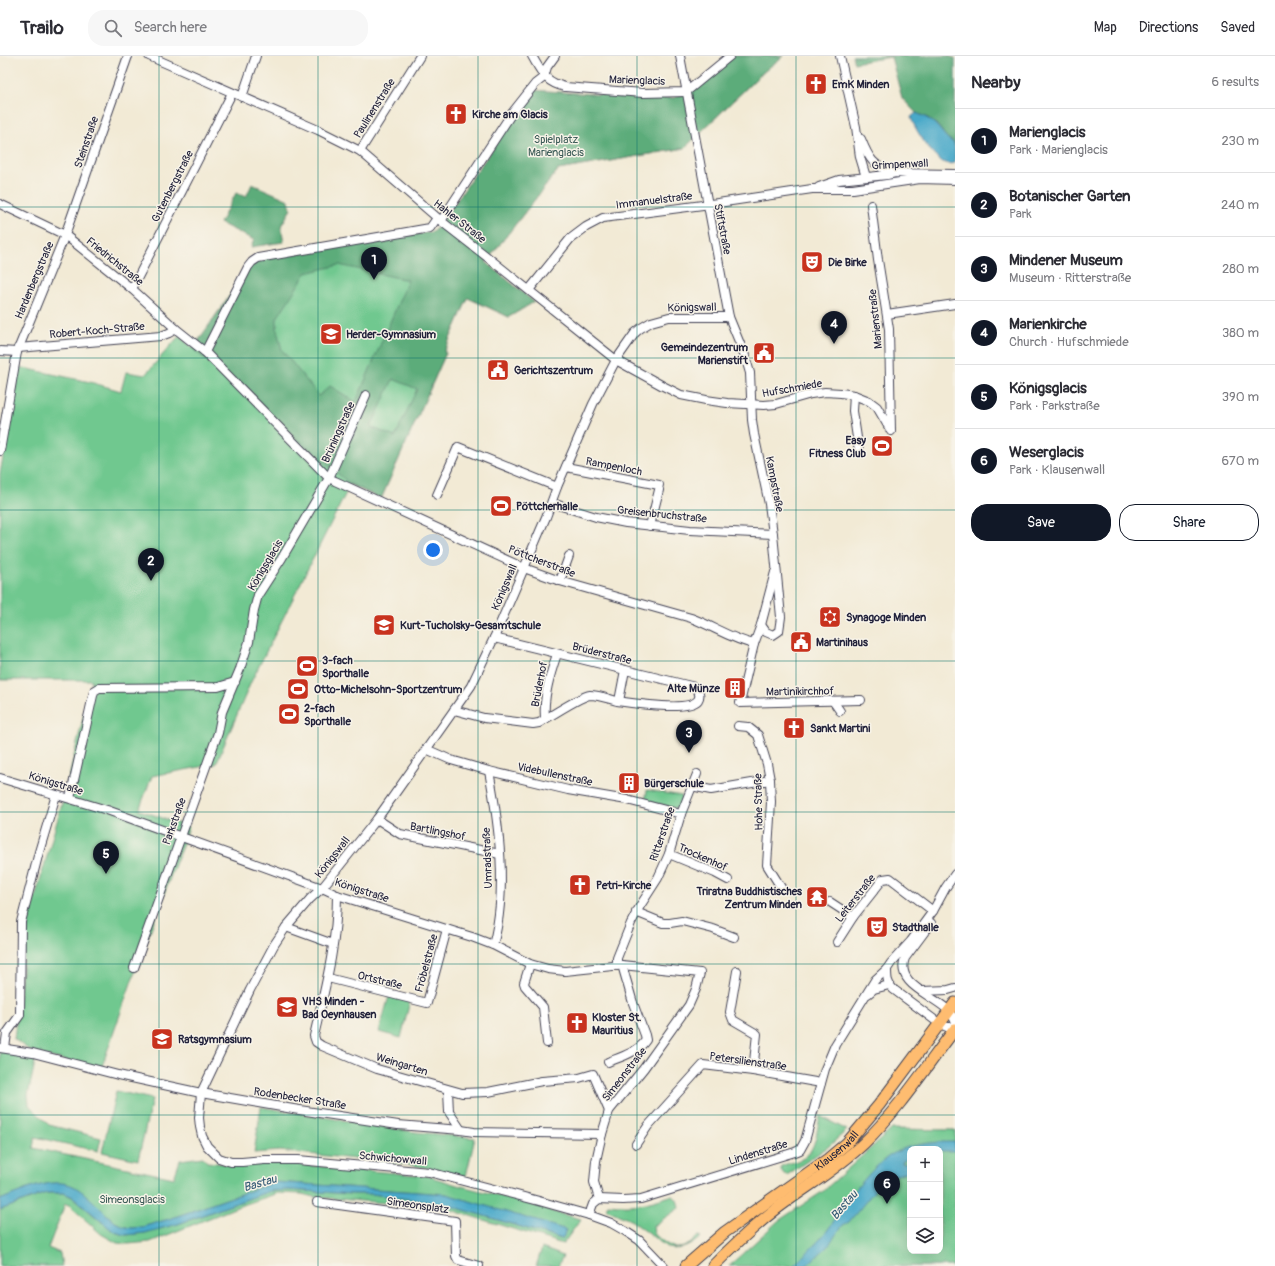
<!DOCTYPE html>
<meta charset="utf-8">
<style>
:root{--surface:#fff;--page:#f7f7f7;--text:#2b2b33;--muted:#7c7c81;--line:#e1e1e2;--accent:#111827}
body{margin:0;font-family:Pangolin,sans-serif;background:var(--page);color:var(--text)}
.controls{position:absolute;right:12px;bottom:12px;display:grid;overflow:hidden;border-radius:8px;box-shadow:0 4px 16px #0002}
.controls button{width:36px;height:36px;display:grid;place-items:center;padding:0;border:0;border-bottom:1px solid var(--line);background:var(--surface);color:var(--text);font:20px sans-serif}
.you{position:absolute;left:433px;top:494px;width:14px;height:14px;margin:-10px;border:3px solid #fff;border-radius:50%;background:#1a73e8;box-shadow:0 0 0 6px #1a73e833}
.badge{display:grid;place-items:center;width:26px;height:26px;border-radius:50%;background:var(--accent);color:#fff;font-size:13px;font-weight:700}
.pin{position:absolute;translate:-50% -33px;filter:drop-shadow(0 1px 2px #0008)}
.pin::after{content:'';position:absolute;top:21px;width:14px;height:12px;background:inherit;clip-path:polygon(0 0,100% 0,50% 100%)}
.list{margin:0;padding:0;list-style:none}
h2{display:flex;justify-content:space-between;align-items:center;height:52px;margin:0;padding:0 16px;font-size:17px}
h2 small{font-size:13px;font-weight:400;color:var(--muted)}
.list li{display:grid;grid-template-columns:26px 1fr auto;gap:12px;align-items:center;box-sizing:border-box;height:64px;padding:0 16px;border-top:1px solid var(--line)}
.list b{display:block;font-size:15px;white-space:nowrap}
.list p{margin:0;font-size:13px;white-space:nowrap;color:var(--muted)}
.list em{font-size:13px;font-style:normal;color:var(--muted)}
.actions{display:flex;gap:8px;padding:12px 16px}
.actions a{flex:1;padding:9px 0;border:1px solid var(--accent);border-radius:16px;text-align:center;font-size:14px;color:var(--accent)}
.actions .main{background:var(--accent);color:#fff}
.icon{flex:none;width:22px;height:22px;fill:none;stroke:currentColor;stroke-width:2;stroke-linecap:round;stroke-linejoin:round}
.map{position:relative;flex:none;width:955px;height:1210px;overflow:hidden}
header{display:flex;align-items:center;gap:24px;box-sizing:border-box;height:56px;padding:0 20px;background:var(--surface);border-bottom:1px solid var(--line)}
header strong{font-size:19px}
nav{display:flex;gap:22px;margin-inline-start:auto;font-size:14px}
.search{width:280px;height:36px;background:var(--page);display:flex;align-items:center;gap:10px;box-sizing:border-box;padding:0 14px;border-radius:16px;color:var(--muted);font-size:15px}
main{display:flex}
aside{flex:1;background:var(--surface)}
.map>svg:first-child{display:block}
.green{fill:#6fc88f;stroke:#487565;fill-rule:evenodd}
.forest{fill:#5bac7a;stroke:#3e675a;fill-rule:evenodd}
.water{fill:#4aa9c9;stroke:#366682}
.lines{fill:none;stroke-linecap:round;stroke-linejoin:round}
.minor-casing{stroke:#414052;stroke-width:10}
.major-casing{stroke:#414052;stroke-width:13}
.minor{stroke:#fff;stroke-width:8}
.major{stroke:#febc70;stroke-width:11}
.grid{fill:none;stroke:#0f766e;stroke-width:1;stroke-opacity:0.55}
.labels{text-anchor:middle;stroke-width:3;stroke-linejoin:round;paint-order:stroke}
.street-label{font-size:11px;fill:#22223b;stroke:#f7f3e8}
.poi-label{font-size:11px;font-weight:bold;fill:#22223b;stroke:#f7f3e8;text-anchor:start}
.park-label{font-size:11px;fill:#3d5c58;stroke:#f7f3e8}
.water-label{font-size:12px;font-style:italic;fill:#325874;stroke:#f7f3e8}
</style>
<header>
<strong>Trailo</strong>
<div class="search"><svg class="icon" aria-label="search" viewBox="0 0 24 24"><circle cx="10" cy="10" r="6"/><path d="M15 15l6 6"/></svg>Search here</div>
<nav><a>Map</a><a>Directions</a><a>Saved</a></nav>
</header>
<main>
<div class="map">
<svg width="955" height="1210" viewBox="0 0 955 1210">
<rect width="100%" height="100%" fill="#f7f3e8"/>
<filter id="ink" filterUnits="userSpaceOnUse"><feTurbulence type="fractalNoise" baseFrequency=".025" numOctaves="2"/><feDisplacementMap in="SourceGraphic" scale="8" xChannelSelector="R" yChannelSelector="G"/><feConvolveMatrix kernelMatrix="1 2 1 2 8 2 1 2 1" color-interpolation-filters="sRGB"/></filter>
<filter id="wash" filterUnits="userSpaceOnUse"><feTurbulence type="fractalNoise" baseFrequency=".012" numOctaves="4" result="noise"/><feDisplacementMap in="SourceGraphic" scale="16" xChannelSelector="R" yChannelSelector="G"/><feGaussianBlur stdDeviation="0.9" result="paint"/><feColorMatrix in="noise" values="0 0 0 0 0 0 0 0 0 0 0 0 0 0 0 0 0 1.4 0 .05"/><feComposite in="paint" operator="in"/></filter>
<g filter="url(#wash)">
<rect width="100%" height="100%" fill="#f2ead5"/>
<!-- green -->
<g class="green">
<path d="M734,0H783L760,19L707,70L685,92L558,114L486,206L534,246L509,261L468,242L444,296L446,297L381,443L350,429L251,626L216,708L152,720L139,754L189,771L132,924L101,1013L34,997L35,1006L28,1039L29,1049L49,1069L101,1082L98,1095L35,1081L33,1092L174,1122L180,1104L203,1101L207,1106L236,1109L281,1107L428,1120L457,1129L528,1147L546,1154L581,1163L563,1188L444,1152L315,1141L302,1138L278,1137L237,1151L150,1186L128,1188L117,1187L101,1178L69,1149L65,1148L48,1192L60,1197L62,1210H0V1154L46,1137H64L72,1141L114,1176L126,1179L145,1177L178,1168L270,1135L289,1134L352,1138H372L444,1148L561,1183L567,1175L446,1138L275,1126L169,1163L142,1171L132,1172L125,1171L115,1166L75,1131C50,1120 24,1135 0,1144V993L33,997L14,983L28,866L66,734L92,624H0V418L19,311L90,326L121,335L126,316L145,319L179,280L193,292L257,200L432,176L439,170L649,42H674L686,36Z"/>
<polygon points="647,734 682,740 679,753 645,745"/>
<polygon points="389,940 410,945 401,982 379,976"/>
<polygon points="116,1035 152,1043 138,1104 102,1096"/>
<polygon points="261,1051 415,1076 475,1082 466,1120 411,1109 280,1095 254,1097"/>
<path d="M820,1060L847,1074L828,1091L787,1119L784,1118L781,1114V1110C788,1107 796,1106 802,1103C816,1096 817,1073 820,1060Z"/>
<path d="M892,1073L955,1074V1210H729L778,1165L822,1136ZM910,1093H940V1195H910Z"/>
<path d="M670,1140C677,1140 678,1146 679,1152L653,1170L654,1178C671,1193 681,1199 698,1180L701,1181C691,1189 682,1195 668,1192L632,1165L606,1153L608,1148C634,1151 645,1148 670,1140Z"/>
<polygon points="542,1192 563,1200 558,1210 536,1210"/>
</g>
<!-- forest -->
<g class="forest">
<path d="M734,0H783L760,19L707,70L685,92L558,114L486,206L534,246L509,261L468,242L444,296L446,297L381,443L350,428L193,293L257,200L432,176L439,170L533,34L649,42H674L696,29ZM339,209L408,224L356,346L330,330L319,340L282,294L277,274V262L306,217ZM393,323L417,333L395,381L371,371Z"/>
<polygon points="852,0 946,0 955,2 955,89 953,86 947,82 937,69 928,62 916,57 902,42 891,1 854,7"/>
<polygon points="252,128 289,144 291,153 281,170 284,186 251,191 254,184 220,167 236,137 246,141"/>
</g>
<!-- water -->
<g class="water">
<path d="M916,57C934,64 936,69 947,82C949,85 953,85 954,88C955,93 955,102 955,107C952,108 948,108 945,107C934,103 914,73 911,61Z"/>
<path d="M938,1086H955V1095H940V1093H910V1101L902,1106L903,1108L910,1107V1115L897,1119L881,1127L849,1166L843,1169L827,1191L806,1210H793C810,1193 832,1175 840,1152C857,1134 874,1107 896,1096C909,1089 924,1088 938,1086Z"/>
<path d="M275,1126L446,1138L567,1174L562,1183L444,1148L372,1138H352L289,1134L270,1135L178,1168L145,1177L126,1179L114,1176L73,1141L64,1137H46L0,1154V1144C20,1136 54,1119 75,1131C89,1139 102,1155 115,1166L125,1171L132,1172L142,1171L169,1163Z"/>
</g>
</g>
<g filter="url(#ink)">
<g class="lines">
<!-- minor casing -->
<g class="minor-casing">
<g id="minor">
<polyline points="149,0 318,74 360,95 441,165 486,200 616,304 663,330 681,339 706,344 727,347 764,349 776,348 811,338 825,336 841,337 854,339 869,345 877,351 891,375"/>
<path d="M532,0C542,17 545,26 565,31L643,37L686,36L730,0"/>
<polyline points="680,0 729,261 745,300 750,317 752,364 754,378 769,448 773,478 781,561 779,575 773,579 766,576 761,569"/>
<polyline points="840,0 856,71 860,101 866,121"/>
<polyline points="544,21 547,11 555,0"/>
<polyline points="242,41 256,0"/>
<path d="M861,83C869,103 873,110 894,117"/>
<polyline points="360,95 420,0"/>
<polyline points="819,131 839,124 887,119 895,117 955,118"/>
<path d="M0,148L65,179L132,233L176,273L205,296L329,422L335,425L524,512L560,525L691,562C713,570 731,583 754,588"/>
<polyline points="871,149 878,204 889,273 891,375"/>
<polyline points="441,165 512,57 535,28 544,21"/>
<polyline points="132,233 232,37"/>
<polyline points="529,234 570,183 586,171 603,162 718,147 812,133 853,133 920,123 955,124"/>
<polyline points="887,258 955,248"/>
<polyline points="18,292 161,280 169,277 176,273"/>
<polyline points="0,295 17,296"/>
<polyline points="205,296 248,211 252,206 258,202 430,172 437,162"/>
<polyline points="854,339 853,355 859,395"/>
<polyline points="0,395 17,296 65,179 128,0"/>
<polyline points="566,411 659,429"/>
<polyline points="437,439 458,391 557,431"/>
<polyline points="552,447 596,461 626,467 690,474 773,478"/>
<polyline points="650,470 659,434"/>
<polyline points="775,516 761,569 754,588 740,647 861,644"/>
<polyline points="560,525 569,500"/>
<polyline points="619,645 625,614"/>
<polyline points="833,645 840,655"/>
<path d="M454,654L484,662L533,668L539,667C549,661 581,640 590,639C599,639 609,643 617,645C631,647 689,656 698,644C701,639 699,635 695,631L494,582"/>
<path d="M545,663C543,641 550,619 557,598"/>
<polyline points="738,670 748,671 758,679 767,708 770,724 771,746 767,809 782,833"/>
<polyline points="426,693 451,704 489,715 568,734 627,744 681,758"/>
<path d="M489,715C499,769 508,835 493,889"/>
<polyline points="0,722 107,754 322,832 337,839 472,881 493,889 530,908 548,913 565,915 622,909 700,917 696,933 689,949 644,1012 609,1055 602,1078 596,1105 594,1126 599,1143"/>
<polyline points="691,730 711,734 770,724"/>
<polyline points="70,742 94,635 99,632 218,631 235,626"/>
<polyline points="377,763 400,778 500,798"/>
<polyline points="669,798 715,817 728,824"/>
<path d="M337,839C337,888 325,932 314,980L316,986L322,990L377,1013L462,1037L488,1036L542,1025L579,1022L593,1018L609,1055"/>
<polyline points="830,846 853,861"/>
<polyline points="636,856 663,867 670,867 682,865 713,873 734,881"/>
<path d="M931,867L905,902C893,934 948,941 955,965"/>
<polyline points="286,871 333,888"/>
<polyline points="837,886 853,861 883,823 890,822 933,855"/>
<polyline points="530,908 524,927 525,930 543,951 547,987"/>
<polyline points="617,910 617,902 631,867 640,850 658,822 669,798 681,758 697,718"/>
<polyline points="134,912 218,677 222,656 240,613 249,586 254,554 258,539 282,502 329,422 366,339"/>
<path d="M887,913C887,922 887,927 893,933L940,968L947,971H955"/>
<polyline points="737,915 730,956 733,964 757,978 753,1015"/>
<polyline points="328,922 427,947 447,873"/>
<polyline points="922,935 948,934 955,932"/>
<polyline points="868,938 874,933 889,929"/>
<polyline points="0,992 33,997 118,1019 201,1037 293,1053 398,1069 461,1074 474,1076 602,1078"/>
<polyline points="5,992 7,977 20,959 21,866 39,796 56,739"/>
<path d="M608,1006C621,1001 638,996 646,984L645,979L633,947L622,909"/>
<polyline points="448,1034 449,1056 461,1074"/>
<polyline points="636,1088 648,1070 703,1009 753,1015 821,1027"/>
<polyline points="317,1146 455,1165 456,1200 458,1204 479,1210"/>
<polyline points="589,1159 593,1148 599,1143 623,1144 641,1143 795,1096 800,1094 805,1085 825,1013 835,989 875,924 887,913 891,907 911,885 933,855 946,831 955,818"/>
<polyline points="664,1210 639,1184 625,1175 611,1167 589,1159 539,1145 429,1116 298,1104 264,1104 242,1106 231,1106 219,1102 207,1090 202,1080 200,1071 199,1062 201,1037 250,934 274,889 286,871 310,843 322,832 377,763 471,630 494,582 546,461 557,431 593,348 616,304 635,277 641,272 651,266 669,261 729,261"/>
</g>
</g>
<!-- major casing -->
<g class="major-casing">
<g id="major">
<path id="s1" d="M686,1210L725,1176L828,1103L847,1087L879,1049L955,947"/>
<path d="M713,1210C733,1190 754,1170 776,1153C805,1131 837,1113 864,1087C898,1054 926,1011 955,973"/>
</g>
</g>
<!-- minor -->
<use href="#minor" class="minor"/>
<!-- major -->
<use href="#major" class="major"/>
</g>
</g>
<!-- grid -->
<path class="grid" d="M159,0V1210M318,0V1210M478,0V1210M637,0V1210M796,0V1210M0,151H955M0,302H955M0,454H955M0,605H955M0,756H955M0,908H955M0,1059H955"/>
<!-- icons -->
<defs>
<g id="church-square" transform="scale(1.15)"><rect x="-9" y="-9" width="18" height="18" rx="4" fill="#c8321e" stroke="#f7f3e8"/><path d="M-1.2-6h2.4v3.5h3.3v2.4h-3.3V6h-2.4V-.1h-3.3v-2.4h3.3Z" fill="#fff"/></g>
<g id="theatre-square" transform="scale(1.15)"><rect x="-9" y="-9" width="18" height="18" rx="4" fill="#c8321e" stroke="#f7f3e8"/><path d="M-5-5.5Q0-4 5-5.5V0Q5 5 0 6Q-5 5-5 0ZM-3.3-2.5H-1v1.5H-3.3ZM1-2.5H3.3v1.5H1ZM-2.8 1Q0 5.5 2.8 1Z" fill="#fff"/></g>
<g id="school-square" transform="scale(1.15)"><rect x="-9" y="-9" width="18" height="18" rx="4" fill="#c8321e" stroke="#f7f3e8"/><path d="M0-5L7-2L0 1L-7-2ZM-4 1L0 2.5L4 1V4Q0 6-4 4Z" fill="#fff"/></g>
<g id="civic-square" transform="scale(1.15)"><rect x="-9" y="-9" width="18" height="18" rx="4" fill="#c8321e" stroke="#f7f3e8"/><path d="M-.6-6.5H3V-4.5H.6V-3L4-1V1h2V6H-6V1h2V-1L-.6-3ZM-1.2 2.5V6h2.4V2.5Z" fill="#fff"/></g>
<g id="stadium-square" transform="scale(1.15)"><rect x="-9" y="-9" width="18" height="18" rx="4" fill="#c8321e" stroke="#f7f3e8"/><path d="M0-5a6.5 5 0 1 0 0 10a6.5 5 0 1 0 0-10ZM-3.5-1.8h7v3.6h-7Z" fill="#fff"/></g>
<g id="synagogue-square" transform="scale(1.15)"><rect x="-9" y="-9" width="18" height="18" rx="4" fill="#c8321e" stroke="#f7f3e8"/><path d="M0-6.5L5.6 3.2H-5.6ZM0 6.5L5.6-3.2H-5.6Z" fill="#fff"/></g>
<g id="building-square" transform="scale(1.15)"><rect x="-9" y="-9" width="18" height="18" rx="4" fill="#c8321e" stroke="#f7f3e8"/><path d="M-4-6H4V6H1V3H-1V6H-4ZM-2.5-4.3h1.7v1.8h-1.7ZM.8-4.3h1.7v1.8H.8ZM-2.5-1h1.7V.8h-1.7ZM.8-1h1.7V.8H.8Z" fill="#fff"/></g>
<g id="temple-square" transform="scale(1.15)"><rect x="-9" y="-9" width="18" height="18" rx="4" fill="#c8321e" stroke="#f7f3e8"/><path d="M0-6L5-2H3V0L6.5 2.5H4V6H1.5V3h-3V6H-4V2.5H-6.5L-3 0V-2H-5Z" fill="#fff"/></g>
<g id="university-square" transform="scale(1.15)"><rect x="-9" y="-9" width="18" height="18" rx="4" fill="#c8321e" stroke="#f7f3e8"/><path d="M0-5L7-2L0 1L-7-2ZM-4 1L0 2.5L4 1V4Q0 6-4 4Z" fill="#fff"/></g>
</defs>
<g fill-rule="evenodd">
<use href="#church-square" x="816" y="28"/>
<use href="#church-square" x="456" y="58"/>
<use href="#theatre-square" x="812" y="206"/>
<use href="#school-square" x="331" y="278"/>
<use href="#civic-square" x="764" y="297"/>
<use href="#civic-square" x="498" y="314"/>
<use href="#stadium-square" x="882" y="390"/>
<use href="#stadium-square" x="501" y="450"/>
<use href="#synagogue-square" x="830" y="561"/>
<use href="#school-square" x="384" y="569"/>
<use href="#civic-square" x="801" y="586"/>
<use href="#stadium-square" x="307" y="610"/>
<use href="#building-square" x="735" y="632"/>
<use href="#stadium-square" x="298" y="633"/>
<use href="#stadium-square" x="289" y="658"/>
<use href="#church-square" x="794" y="672"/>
<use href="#building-square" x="629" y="727"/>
<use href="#church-square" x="580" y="829"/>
<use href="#temple-square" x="817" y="841"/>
<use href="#theatre-square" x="877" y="871"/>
<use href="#university-square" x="287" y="951"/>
<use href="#church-square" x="577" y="967"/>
<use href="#school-square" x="162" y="983"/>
</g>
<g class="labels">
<!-- street labels -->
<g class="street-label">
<text transform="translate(637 24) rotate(2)" y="4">Marienglacis</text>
<text transform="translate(374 52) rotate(-58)" y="4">Paulinenstraße</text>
<text transform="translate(86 86) rotate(-71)" y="4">Steinstraße</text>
<text transform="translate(900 108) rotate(-3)" y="4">Grimpenwall</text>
<text transform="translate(172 130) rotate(-63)" y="4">Gutenbergstraße</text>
<text transform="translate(654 144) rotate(-7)" y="4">Immanuelstraße</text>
<text transform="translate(460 165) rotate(38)" y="4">Hahler Straße</text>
<text transform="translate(723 173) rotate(79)" y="4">Stiftstraße</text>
<text transform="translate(115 205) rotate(39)" y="4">Friedrichstraße</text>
<text transform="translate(34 224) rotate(-67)" y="4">Hardenbergstraße</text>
<text transform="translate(692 251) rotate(-1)" y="4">Königswall</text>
<text transform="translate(875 263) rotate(-96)" y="4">Marienstraße</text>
<text transform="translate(97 274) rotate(-5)" y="4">Robert-Koch-Straße</text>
<text transform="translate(792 332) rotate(-10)" y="4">Hufschmiede</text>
<text transform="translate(338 376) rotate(-66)" y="4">Brüningstraße</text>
<text transform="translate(614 410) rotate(11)" y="4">Rampenloch</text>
<text transform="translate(775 428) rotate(79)" y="4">Kampstraße</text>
<text transform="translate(662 458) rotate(6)" y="4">Greisenbruchstraße</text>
<text transform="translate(542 505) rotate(21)" y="4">Pöttcherstraße</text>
<text transform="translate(265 509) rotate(-59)" y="4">Königsglacis</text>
<text transform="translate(504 531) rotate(-67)" y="4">Königswall</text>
<text transform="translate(602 597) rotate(14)" y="4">Brüderstraße</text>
<text transform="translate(539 628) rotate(-79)" y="4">Brüderhof</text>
<text transform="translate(800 635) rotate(-1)" y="4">Martinikirchhof</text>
<text transform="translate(555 718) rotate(12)" y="4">Videbullenstraße</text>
<text transform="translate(56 727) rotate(17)" y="4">Königstraße</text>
<text transform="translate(758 746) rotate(-91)" y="4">Hohe Straße</text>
<text transform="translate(174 765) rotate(-70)" y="4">Parkstraße</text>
<text transform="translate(438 775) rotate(11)" y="4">Bartlingshof</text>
<text transform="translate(662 778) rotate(-71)" y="4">Ritterstraße</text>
<text transform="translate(332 801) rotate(-52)" y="4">Königswall</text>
<text transform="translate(703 801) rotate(24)" y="4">Trockenhof</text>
<text transform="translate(487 802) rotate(-92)" y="4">Umradstraße</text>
<text transform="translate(362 834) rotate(18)" y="4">Königstraße</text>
<text transform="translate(855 842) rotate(-52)" y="4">Leiterstraße</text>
<text transform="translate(426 907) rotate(-75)" y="4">Fröbelstraße</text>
<text transform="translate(380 924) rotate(14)" y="4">Ortstraße</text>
<text transform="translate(748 1005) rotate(8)" y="4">Petersilienstraße</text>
<text transform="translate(402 1008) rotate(17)" y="4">Weingarten</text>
<text transform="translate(624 1018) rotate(-52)" y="4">Simeonstraße</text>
<text transform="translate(300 1042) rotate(9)" y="4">Rodenbecker Straße</text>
<text dy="4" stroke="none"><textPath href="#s1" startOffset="190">Klausenwall</textPath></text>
<text transform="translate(758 1096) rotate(-17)" y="4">Lindenstraße</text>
<text transform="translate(393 1102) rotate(5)" y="4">Schwichowwall</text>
<text transform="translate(418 1149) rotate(8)" y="4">Simeonsplatz</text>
</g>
<!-- poi labels -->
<g class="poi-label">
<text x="832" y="32">EmK Minden</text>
<text x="472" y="62">Kirche am Glacis</text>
<text x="828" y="210">Die Birke</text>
<text x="346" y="282">Herder-Gymnasium</text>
<text x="748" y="295" text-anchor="end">Gemeindezentrum<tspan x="748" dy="13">Marienstift</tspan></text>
<text x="514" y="318">Gerichtszentrum</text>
<text x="866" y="388" text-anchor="end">Easy<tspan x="866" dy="13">Fitness Club</tspan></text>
<text x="516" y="454">Pöttcherhalle</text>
<text x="846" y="565">Synagoge Minden</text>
<text x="400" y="573">Kurt-Tucholsky-Gesamtschule</text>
<text x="816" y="590">Martinihaus</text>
<text x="322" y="608">3-fach<tspan x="322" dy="13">Sporthalle</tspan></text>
<text x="720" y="636" text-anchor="end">Alte Münze</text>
<text x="314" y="637">Otto-Michelsohn-Sportzentrum</text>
<text x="304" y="656">2-fach<tspan x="304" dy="13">Sporthalle</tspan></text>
<text x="810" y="676">Sankt Martini</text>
<text x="644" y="731">Bürgerschule</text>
<text x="596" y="833">Petri-Kirche</text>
<text x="802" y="839" text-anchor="end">Triratna Buddhistisches<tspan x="802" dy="13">Zentrum Minden</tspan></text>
<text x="892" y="875">Stadthalle</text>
<text x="302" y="949">VHS Minden -<tspan x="302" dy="13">Bad Oeynhausen</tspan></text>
<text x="592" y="965">Kloster St.<tspan x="592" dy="13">Mauritius</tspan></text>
<text x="178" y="987">Ratsgymnasium</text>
</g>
<!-- park labels -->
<g class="park-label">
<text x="556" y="87">Spielplatz<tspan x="556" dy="13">Marienglacis</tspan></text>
<text x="132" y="1147">Simeonsglacis</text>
</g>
<!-- water labels -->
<g class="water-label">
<text transform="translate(260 1127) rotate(-16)" y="4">Bastau</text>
<text transform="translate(844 1149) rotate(-49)" y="4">Bastau</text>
</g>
</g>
</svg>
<div class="controls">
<button>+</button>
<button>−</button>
<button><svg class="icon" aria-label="layers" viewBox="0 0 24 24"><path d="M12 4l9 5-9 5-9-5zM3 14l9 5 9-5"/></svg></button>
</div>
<div class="you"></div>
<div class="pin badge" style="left:374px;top:224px">1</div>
<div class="pin badge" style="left:151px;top:525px">2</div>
<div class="pin badge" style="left:689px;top:697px">3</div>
<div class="pin badge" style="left:834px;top:288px">4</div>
<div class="pin badge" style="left:106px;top:818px">5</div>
<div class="pin badge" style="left:887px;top:1148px">6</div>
</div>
<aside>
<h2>Nearby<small>6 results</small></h2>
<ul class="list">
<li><span class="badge">1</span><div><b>Marienglacis</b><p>Park · Marienglacis</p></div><em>230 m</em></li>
<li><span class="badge">2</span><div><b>Botanischer Garten</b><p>Park</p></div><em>240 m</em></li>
<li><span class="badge">3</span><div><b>Mindener Museum</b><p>Museum · Ritterstraße</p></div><em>280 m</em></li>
<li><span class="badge">4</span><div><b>Marienkirche</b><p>Church · Hufschmiede</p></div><em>380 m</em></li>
<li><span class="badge">5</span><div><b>Königsglacis</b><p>Park · Parkstraße</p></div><em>390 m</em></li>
<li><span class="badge">6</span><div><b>Weserglacis</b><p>Park · Klausenwall</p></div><em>670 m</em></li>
</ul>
<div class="actions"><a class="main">Save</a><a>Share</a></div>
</aside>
</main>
